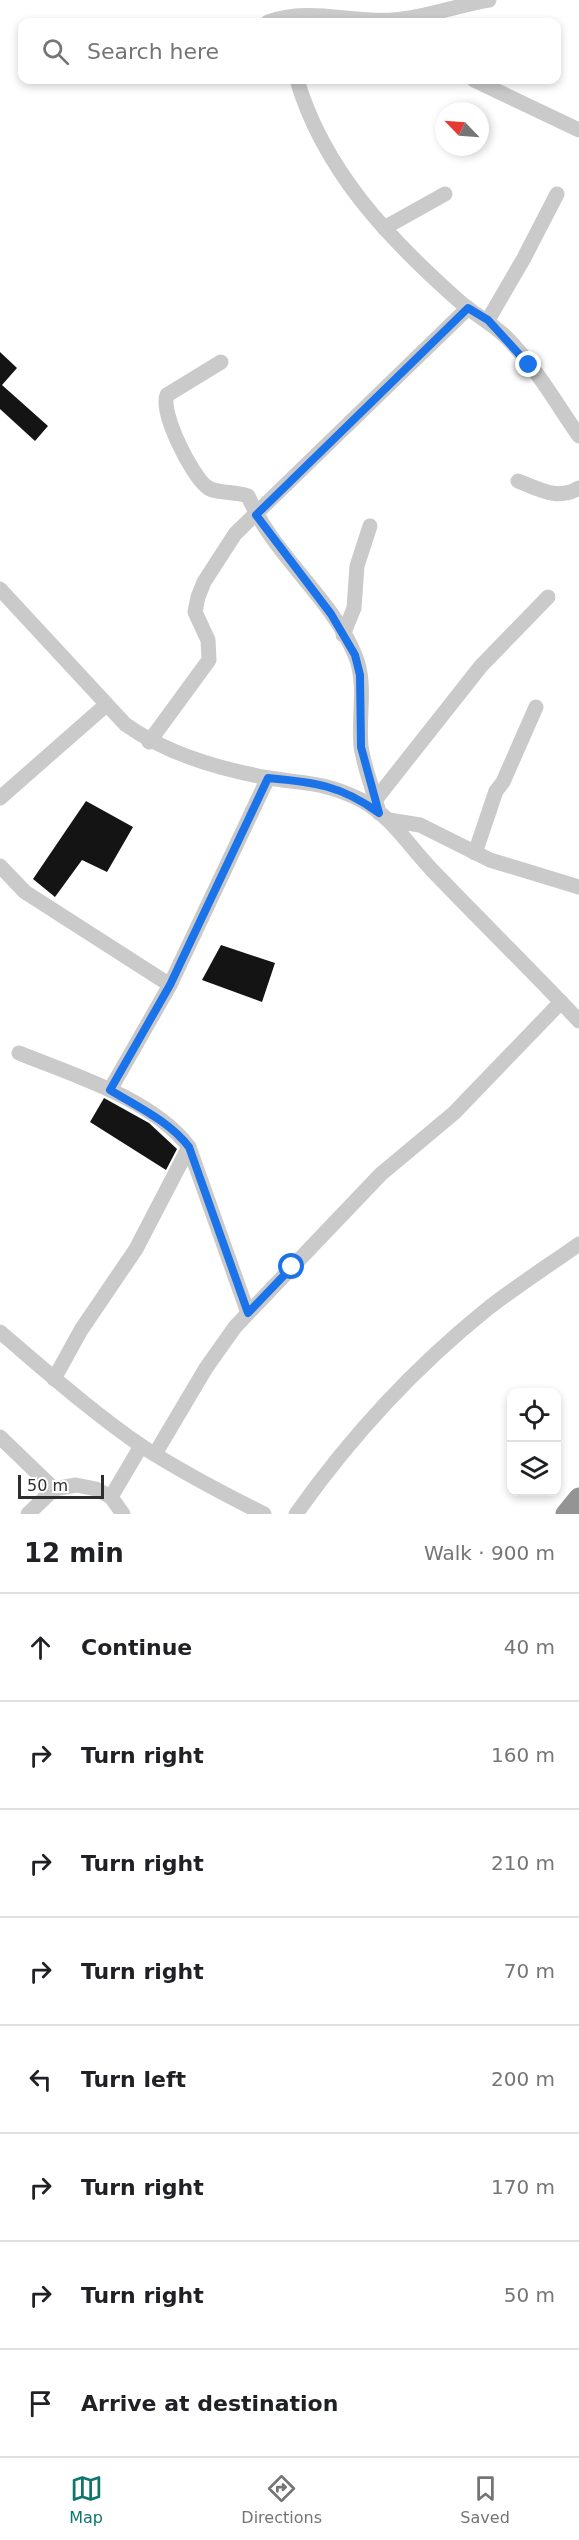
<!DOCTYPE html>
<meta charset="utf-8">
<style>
:root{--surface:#fff;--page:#f6f6f6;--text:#202124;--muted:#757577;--line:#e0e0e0;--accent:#0f766e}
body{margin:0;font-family:"DejaVu Sans",sans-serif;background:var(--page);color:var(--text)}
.controls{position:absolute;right:18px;bottom:18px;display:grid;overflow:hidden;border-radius:12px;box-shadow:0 3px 9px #0003}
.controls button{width:54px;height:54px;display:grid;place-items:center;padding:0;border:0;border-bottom:2px solid var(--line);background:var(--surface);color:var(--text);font:30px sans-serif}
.compass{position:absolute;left:435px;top:102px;width:54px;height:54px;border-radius:50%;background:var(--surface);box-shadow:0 3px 9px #0003;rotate:295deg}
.scale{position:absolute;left:18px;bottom:15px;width:86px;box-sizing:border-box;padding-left:6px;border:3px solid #2d2d2d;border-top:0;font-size:16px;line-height:21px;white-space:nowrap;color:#2d2d2d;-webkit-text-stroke:4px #fff;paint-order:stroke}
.stop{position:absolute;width:18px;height:18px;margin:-14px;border:4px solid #1a73e8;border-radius:50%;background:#fff}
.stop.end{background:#1a73e8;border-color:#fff;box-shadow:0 2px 6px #0008}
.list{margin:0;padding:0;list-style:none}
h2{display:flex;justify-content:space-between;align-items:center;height:78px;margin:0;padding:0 24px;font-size:26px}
h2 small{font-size:20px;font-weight:400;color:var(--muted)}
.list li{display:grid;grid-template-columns:39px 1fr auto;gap:18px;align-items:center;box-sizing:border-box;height:108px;padding:0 24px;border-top:2px solid var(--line)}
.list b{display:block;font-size:22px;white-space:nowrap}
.list em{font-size:20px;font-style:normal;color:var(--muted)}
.icon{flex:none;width:33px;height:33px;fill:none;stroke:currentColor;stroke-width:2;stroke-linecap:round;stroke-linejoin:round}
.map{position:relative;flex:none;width:579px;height:1514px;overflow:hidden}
.search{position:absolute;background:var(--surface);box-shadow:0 3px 9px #0003;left:18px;right:18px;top:18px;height:66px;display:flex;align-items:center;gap:15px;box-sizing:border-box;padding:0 21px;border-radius:12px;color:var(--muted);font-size:22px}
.sheet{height:942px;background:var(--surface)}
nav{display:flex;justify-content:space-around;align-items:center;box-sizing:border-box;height:84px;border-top:2px solid var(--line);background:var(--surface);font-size:16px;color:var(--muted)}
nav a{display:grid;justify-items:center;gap:3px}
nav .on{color:var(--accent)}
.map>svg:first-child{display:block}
.building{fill:#141414}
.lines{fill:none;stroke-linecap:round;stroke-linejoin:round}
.minor{stroke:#cacaca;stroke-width:15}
.highway{stroke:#949494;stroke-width:21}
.route{stroke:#1a73e8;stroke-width:8}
</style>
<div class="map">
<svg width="579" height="1514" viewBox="0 0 579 1514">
<rect width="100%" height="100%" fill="#fff"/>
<!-- building -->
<g class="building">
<polygon points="0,352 17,368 2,385 48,426 35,441 0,409"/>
<polygon points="86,801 133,827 107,872 82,860 55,897 33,879"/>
<polygon points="221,945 275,963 262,1002 202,980"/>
<polygon points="104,1098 149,1123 177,1149 166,1170 90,1122"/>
</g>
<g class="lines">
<!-- minor -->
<g class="minor">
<path d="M268,22C308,7 352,23 393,20C426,18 457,5 489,0"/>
<path d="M297,80C324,171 389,239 459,301C474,314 491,323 506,337C535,366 556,403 579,436"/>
<polyline points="474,80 579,130"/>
<polyline points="384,228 445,194"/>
<polyline points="488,320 524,258 557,194"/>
<path d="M221,362L167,395C160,413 192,476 207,487C216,494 235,491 248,496C273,555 331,597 355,655C367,683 358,716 361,746C364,768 374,791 379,813"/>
<path d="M518,481C539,489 558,501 579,488"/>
<path d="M0,589L125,724C166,754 219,769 269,778C306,784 326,782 361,800C391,816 409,846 432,870C481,921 531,970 579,1021"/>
<polyline points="343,635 354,608 357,566 370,526"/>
<polyline points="149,742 209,660 208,640 195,612 198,597 204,582 235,534 468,308"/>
<polyline points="0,798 106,705"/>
<polyline points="376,799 481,666 548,597"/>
<polyline points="389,820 420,825 490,860 579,887"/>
<polyline points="475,853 496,791 503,782 536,707"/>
<polyline points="0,866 25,892 170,985"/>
<path d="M19,1053C73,1075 153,1099 189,1147L248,1313"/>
<polyline points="110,1090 170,985 268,778"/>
<path d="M0,1332C46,1371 93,1413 143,1447C182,1472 222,1493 264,1514"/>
<polyline points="54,1379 81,1330 136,1249 189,1147"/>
<polyline points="0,1437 54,1489"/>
<polyline points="155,1454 206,1368 235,1327 381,1174 454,1113 561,1002"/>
<polyline points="111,1497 141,1446"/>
<polyline points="28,1514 54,1489 76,1485 96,1489 111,1497 123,1514"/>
<path d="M296,1514C349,1439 414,1368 486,1310C515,1287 548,1266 579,1244"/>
</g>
<!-- highway -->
<polyline class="highway" points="566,1514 579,1498"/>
</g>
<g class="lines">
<!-- route -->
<path class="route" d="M292,1267L248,1313L189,1147C169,1121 138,1107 110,1090L170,985L268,778C313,782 341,785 379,813L361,747L360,675L355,655L331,614L256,515L468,308L488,320L529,365"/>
</g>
</svg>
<div class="controls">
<button><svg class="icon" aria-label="locate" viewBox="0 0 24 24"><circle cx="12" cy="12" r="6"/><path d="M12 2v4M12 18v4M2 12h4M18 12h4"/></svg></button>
<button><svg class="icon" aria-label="layers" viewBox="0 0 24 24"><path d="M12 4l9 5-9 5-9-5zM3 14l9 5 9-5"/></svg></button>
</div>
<svg class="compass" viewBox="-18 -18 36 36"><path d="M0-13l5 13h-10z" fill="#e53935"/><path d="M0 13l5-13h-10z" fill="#757577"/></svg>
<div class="scale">50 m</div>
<div class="stop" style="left:292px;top:1267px"></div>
<div class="stop end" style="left:529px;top:365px"></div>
<div class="search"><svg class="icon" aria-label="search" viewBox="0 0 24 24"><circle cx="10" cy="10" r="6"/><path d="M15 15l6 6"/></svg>Search here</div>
</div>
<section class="sheet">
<h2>12 min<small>Walk · 900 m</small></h2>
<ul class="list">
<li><svg class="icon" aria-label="ahead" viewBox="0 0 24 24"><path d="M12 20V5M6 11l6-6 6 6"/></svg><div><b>Continue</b></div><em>40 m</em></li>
<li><svg class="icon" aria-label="right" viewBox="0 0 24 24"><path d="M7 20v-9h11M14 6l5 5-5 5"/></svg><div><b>Turn right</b></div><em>160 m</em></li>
<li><svg class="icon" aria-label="right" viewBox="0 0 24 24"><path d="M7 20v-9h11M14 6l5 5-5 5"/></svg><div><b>Turn right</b></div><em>210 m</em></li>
<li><svg class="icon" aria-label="right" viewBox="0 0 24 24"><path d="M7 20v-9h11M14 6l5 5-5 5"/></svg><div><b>Turn right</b></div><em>70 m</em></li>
<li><svg class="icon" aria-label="left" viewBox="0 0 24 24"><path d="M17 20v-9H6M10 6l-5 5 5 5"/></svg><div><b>Turn left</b></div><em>200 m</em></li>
<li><svg class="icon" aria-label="right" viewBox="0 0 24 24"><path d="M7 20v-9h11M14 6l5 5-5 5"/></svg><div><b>Turn right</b></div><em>170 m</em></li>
<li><svg class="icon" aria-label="right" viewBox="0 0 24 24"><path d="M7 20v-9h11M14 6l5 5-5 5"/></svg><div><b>Turn right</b></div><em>50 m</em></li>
<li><svg class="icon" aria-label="arrive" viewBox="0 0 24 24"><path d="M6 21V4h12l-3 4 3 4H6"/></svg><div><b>Arrive at destination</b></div></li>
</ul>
</section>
<nav>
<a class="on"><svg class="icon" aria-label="map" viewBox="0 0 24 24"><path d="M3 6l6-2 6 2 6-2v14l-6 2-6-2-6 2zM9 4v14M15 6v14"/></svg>Map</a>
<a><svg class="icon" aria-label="directions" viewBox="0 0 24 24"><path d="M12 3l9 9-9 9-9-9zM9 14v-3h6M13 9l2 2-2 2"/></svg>Directions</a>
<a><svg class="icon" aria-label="saved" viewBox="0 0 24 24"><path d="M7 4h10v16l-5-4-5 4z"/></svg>Saved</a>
</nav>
